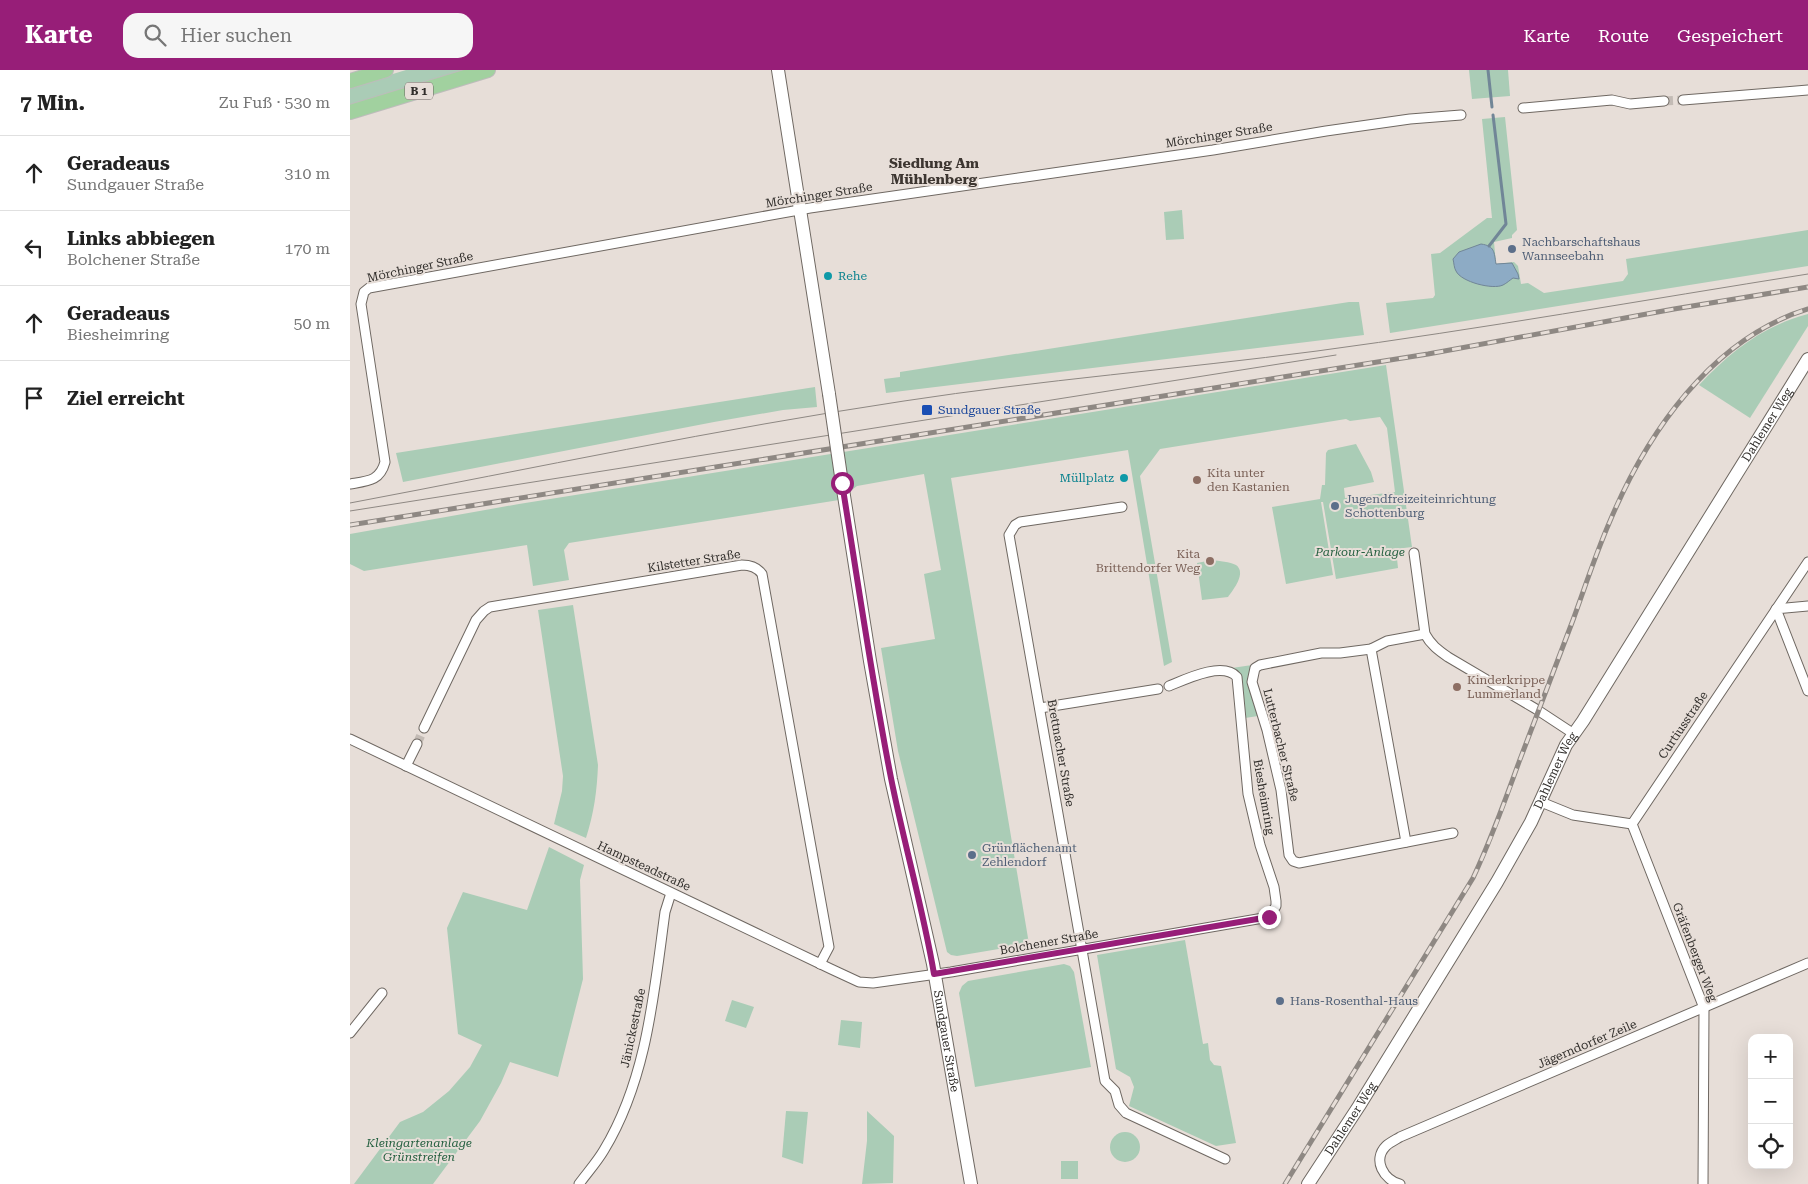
<!DOCTYPE html>
<html lang="de">
<meta charset="utf-8">
<style>
:root{--surface:#fff;--page:#f6f6f6;--text:#222;--muted:#767676;--line:#e0e0e0;--accent:#971e78}
body{margin:0;font-family:"Roboto Serif",serif;background:var(--page);color:var(--text)}
.controls{position:absolute;right:15px;bottom:15px;display:grid;overflow:hidden;border-radius:10px;box-shadow:0 5px 20px #0002}
.controls button{width:45px;height:45px;display:grid;place-items:center;padding:0;border:0;border-bottom:1px solid var(--line);background:var(--surface);color:var(--text);font:25px sans-serif}
.stop{position:absolute;width:15px;height:15px;margin:-11px;border:4px solid #971e78;border-radius:50%;background:#fff}
.stop.end{background:#971e78;border-color:#fff;box-shadow:0 1px 5px #0008}
.list{margin:0;padding:0;list-style:none}
h2{display:flex;justify-content:space-between;align-items:center;height:65px;margin:0;padding:0 20px;font-size:21px}
h2 small{font-size:16px;font-weight:400;color:var(--muted)}
.list li{display:grid;grid-template-columns:32px 1fr auto;gap:15px;align-items:center;box-sizing:border-box;height:75px;padding:0 20px;border-top:1px solid var(--line)}
.list b{display:block;font-size:19px;white-space:nowrap}
.list p{margin:0;font-size:16px;white-space:nowrap;color:var(--muted)}
.list em{font-size:16px;font-style:normal;color:var(--muted)}
.icon{flex:none;width:28px;height:28px;fill:none;stroke:currentColor;stroke-width:2;stroke-linecap:round;stroke-linejoin:round}
.map{position:relative;flex:none;width:1458px;height:1114px;overflow:hidden}
header{display:flex;align-items:center;gap:30px;box-sizing:border-box;height:70px;padding:0 25px;background:var(--accent);color:#fff}
header strong{font-size:24px}
nav{display:flex;gap:28px;margin-inline-start:auto;font-size:18px}
.search{width:350px;height:45px;background:var(--page);display:flex;align-items:center;gap:12px;box-sizing:border-box;padding:0 18px;border-radius:15px;color:var(--muted);font-size:19px}
main{display:flex}
aside{flex:1;background:var(--surface)}
.map>svg:first-child{display:block}
.green{fill:#aaccb6}
.water{fill:#8dabc5;stroke:#718697}
.lines{fill:none;stroke-linecap:round;stroke-linejoin:round}
.stream{stroke:#718697;stroke-width:3}
.street-tunnel{stroke:#c3bbb5;stroke-width:9;stroke-dasharray:9 4.5;stroke-linecap:butt}
.street-casing{stroke:#6f6862;stroke-width:11}
.secondary-casing{stroke:#6f6862;stroke-width:14}
.primary-casing{stroke:#bdbcbb;stroke-width:16}
.street{stroke:#fff;stroke-width:9}
.secondary{stroke:#fff;stroke-width:12}
.primary{stroke:#a1d19f;stroke-width:14}
.tram{stroke:#8e8883;stroke-width:1}
.rail-casing{stroke:#8e8883;stroke-width:5}
.rail{stroke:#e7ded8;stroke-width:3;stroke-dasharray:9;stroke-linecap:butt}
.secondary-bridge-casing{stroke:#6f6862;stroke-width:14;stroke-linecap:butt}
.secondary-bridge{stroke:#fff;stroke-width:12}
.route{stroke:#971e78;stroke-width:6}
.service-dot{fill:#5c6f8a;stroke:#e7ded8;stroke-width:2}
.culture-dot{fill:#0f9aa8;stroke:#e7ded8;stroke-width:2}
.transit-dot{fill:#1a4fb4;stroke:#e7ded8;stroke-width:2}
.education-dot{fill:#8d6e63;stroke:#e7ded8;stroke-width:2}
.labels{text-anchor:middle;stroke-width:4;stroke-linejoin:round;paint-order:stroke}
.shield{fill:#e7ded8;stroke:#68635f;stroke-width:1}
.shield-label{font-size:11px;font-weight:bold;fill:#312e2b}
.street-label{font-size:12px;fill:#312e2b;stroke:#e7ded8}
.service-label{font-size:12px;fill:#4e5e75;stroke:#e7ded8;text-anchor:start}
.culture-label{font-size:12px;fill:#0d838f;stroke:#e7ded8;text-anchor:start}
.transit-label{font-size:12px;fill:#164399;stroke:#e7ded8;text-anchor:start}
.education-label{font-size:12px;fill:#785e54;stroke:#e7ded8;text-anchor:start}
.park-label{font-size:12px;font-style:italic;fill:#256040;stroke:#e7ded8}
.neighbourhood-label{font-size:14px;font-weight:bold;fill:#3d3631;stroke:#e7ded8}
</style>
<header>
<strong>Karte</strong>
<div class="search"><svg class="icon" aria-label="search" viewBox="0 0 24 24"><circle cx="10" cy="10" r="6"/><path d="M15 15l6 6"/></svg>Hier suchen</div>
<nav><a>Karte</a><a>Route</a><a>Gespeichert</a></nav>
</header>
<main>
<aside>
<h2>7 Min.<small>Zu Fuß · 530 m</small></h2>
<ul class="list">
<li><svg class="icon" aria-label="ahead" viewBox="0 0 24 24"><path d="M12 20V5M6 11l6-6 6 6"/></svg><div><b>Geradeaus</b><p>Sundgauer Straße</p></div><em>310 m</em></li>
<li><svg class="icon" aria-label="left" viewBox="0 0 24 24"><path d="M17 20v-9H6M10 6l-5 5 5 5"/></svg><div><b>Links abbiegen</b><p>Bolchener Straße</p></div><em>170 m</em></li>
<li><svg class="icon" aria-label="ahead" viewBox="0 0 24 24"><path d="M12 20V5M6 11l6-6 6 6"/></svg><div><b>Geradeaus</b><p>Biesheimring</p></div><em>50 m</em></li>
<li><svg class="icon" aria-label="arrive" viewBox="0 0 24 24"><path d="M6 21V4h12l-3 4 3 4H6"/></svg><div><b>Ziel erreicht</b></div></li>
</ul>
</aside>
<div class="map">
<svg width="1458" height="1114" viewBox="0 0 1458 1114">
<rect width="100%" height="100%" fill="#e7ded8"/>
<!-- green -->
<g class="green">
<polygon points="56,0 121,0 0,37 0,17"/>
<polygon points="1119,0 1158,0 1160,26 1122,29"/>
<polygon points="1155,47 1167,160 1162,165 1162,168 1144,172 1146,194 1164,192 1168,196 1171,214 1178,213 1194,223 1273,211 1278,204 1276,189 1458,160 1458,196 1040,263 1036,233 1083,228 1085,225 1081,184 1090,183 1137,148 1142,148 1132,49"/>
<polygon points="832,140 834,169 816,170 814,142"/>
<polygon points="999,232 1009,232 1014,265 536,323 534,309 550,307 550,302"/>
<path d="M1458,244V256L1400,348L1349,315C1381,281 1413,256 1458,244Z"/>
<polygon points="1036,295 1062,477 1046,479 1048,498 986,509 973,432 971,432 983,505 936,514 922,437 970,429 972,415 975,415 976,383 978,380 1006,374 1021,402 1024,412 994,418 995,428 1045,422 1037,358 1030,347 1000,351 996,349 810,379 790,406 822,592 814,596 778,380 601,408 679,874 607,886 601,885 597,882 548,681 531,578 585,569 574,504 591,500 574,404 507,416 489,430 219,473 214,480 219,510 183,516 177,475 14,501 0,494 0,464 169,434"/>
<polygon points="465,317 467,337 433,340 364,352 53,412 46,383"/>
<path d="M862,490C869,491 880,492 886,495C897,503 883,520 878,527L852,530L847,493Z"/>
<path d="M223,535L248,695C247,721 244,743 236,768L204,754L212,721L213,706L188,540Z"/>
<path d="M902,595C895,611 902,630 908,646L895,648L894,629L890,606L882,598Z"/>
<polygon points="199,777 234,795 230,810 233,909 208,1007 160,992 151,1013 130,1051 83,1114 4,1114 50,1052 73,1042 99,1021 120,997 132,975 108,964 97,858 113,822 177,840"/>
<polygon points="835,870 853,974 858,973 860,990 864,995 871,996 886,1073 866,1076 779,1036 784,1017 780,1007 766,999 747,885"/>
<polygon points="714,894 720,896 724,902 741,997 625,1017 609,923 612,916 618,911"/>
<polygon points="382,930 404,937 396,958 375,951"/>
<polygon points="491,950 512,952 510,978 488,975"/>
<polygon points="436,1041 458,1042 453,1094 432,1087"/>
<polygon points="517,1041 544,1066 543,1113 512,1114 517,1071"/>
<circle cx="775" cy="1077" r="15"/>
<rect x="711" y="1091" width="17" height="18"/>
</g>
<!-- water -->
<path class="water" d="M1131,174C1145,176 1144,182 1146,194L1162,193L1168,204L1169,209L1163,208C1160,210 1157,213 1153,215C1143,220 1111,212 1106,201C1104,198 1104,193 1103,189L1109,182Z"/>
<g class="lines">
<!-- stream -->
<g class="stream">
<polyline points="1138,0 1142,37"/>
<polyline points="1139,176 1156,154 1143,45"/>
</g>
<!-- street-tunnel -->
<g class="street-tunnel">
<polyline points="1314,31 1333,30"/>
<polyline points="67,674 74,658"/>
</g>
<!-- street casing -->
<g class="street-casing">
<g id="street">
<polyline points="1333,30 1458,20"/>
<polyline points="1173,38 1262,30 1280,34 1314,31"/>
<path d="M0,414C18,411 30,411 35,392L11,234L14,222L19,218L460,138L863,80L976,61L1060,49L1111,45"/>
<polyline points="772,437 670,452 665,455 659,465 755,1011 765,1021 769,1035 776,1043 875,1089"/>
<path d="M1064,483L1075,564C1081,575 1088,580 1098,587L1186,639L1224,664"/>
<polyline points="1458,536 1426,539 1458,621"/>
<polyline points="1075,564 1037,571 1021,579 990,583 971,583 910,595 905,598 902,612 917,660 931,720 939,785 943,791 949,793 1103,763"/>
<polyline points="1021,579 1056,772"/>
<polyline points="690,638 808,619"/>
<path d="M74,658L126,550L134,541L140,537L392,495C400,495 407,497 412,504L479,877L470,894"/>
<path d="M0,669L481,899L509,912L523,913L601,902L919,847L926,836V831L924,817L910,775L898,724L887,607C873,591 836,609 819,616"/>
<polyline points="56,696 67,674"/>
<polyline points="1191,732 1223,745 1282,754 1458,492"/>
<polyline points="1282,754 1354,938 1353,1114"/>
<polyline points="0,963 32,923"/>
<path d="M229,1114C237,1103 247,1092 254,1080C297,1009 304,923 315,842L321,823"/>
<path d="M1050,1114C1034,1110 1022,1090 1036,1076C1039,1073 1045,1070 1050,1067L1458,893"/>
</g>
</g>
<!-- secondary casing -->
<g class="secondary-casing">
<g id="secondary">
<polyline points="428,0 479,324"/>
<path id="s1" d="M492,413L520,591L541,709L583,894L621,1114"/>
<path id="s2" d="M958,1114L1009,1036L1147,812L1181,752L1216,675L1233,651L1458,289"/>
</g>
</g>
<!-- primary casing -->
<g class="primary-casing">
<g id="primary">
<polyline points="0,11 36,0"/>
<polyline points="0,42 138,0"/>
</g>
</g>
<!-- street -->
<use href="#street" class="street"/>
<!-- secondary -->
<use href="#secondary" class="secondary"/>
<!-- primary -->
<use href="#primary" class="primary"/>
<!-- tram -->
<g class="tram">
<path d="M0,433C185,398 368,359 554,331C691,310 830,299 967,281C1131,259 1294,230 1458,204"/>
<polyline points="0,441 986,285"/>
</g>
<!-- rail casing -->
<g class="rail-casing">
<g id="rail">
<polyline points="0,455 1078,284 1324,239 1458,217"/>
<path d="M935,1114L1123,808C1141,770 1155,731 1169,692C1187,645 1205,597 1223,550C1235,517 1246,483 1260,451C1297,363 1362,268 1458,239"/>
</g>
</g>
<!-- rail -->
<use href="#rail" class="rail"/>
<!-- secondary-bridge casing -->
<g class="secondary-bridge-casing">
<polyline id="secondary-bridge" points="479,324 492,413"/>
</g>
<!-- secondary-bridge -->
<use href="#secondary-bridge" class="secondary-bridge"/>
</g>
<g class="lines">
<!-- route -->
<path class="route" d="M492,413C508,512 522,611 541,708C554,774 573,838 584,904L919,847"/>
</g>
<!-- markers -->
<g class="service-dot">
<circle cx="1162" cy="179" r="5"/>
<circle cx="985" cy="436" r="5"/>
<circle cx="622" cy="785" r="5"/>
<circle cx="930" cy="931" r="5"/>
</g>
<g class="culture-dot">
<circle cx="478" cy="206" r="5"/>
<circle cx="774" cy="408" r="5"/>
</g>
<rect class="transit-dot" x="571" y="334" width="12" height="12" rx="2.5"/>
<g class="education-dot">
<circle cx="847" cy="410" r="5"/>
<circle cx="860" cy="491" r="5"/>
<circle cx="1107" cy="617" r="5"/>
</g>
<g class="labels">
<!-- shield labels -->
<rect class="shield" x="55" y="12.5" width="28" height="17" rx="4"/>
<g class="shield-label">
<text x="69" y="25">B 1</text>
</g>
<!-- street labels -->
<g class="street-label">
<text transform="translate(869 65) rotate(-9)" y="4">Mörchinger Straße</text>
<text transform="translate(469 125) rotate(-9)" y="4">Mörchinger Straße</text>
<text transform="translate(70 197) rotate(-12)" y="4">Mörchinger Straße</text>
<text dy="4" stroke="none"><textPath href="#s2" startOffset="888">Dahlemer Weg</textPath></text>
<text transform="translate(344 491) rotate(-9)" y="4">Kilstetter Straße</text>
<text transform="translate(1333 655) rotate(-56)" y="4">Curtiusstraße</text>
<text transform="translate(931 675) rotate(76)" y="4">Lutterbacher Straße</text>
<text transform="translate(711 683) rotate(80)" y="4">Brettnacher Straße</text>
<text dy="4" stroke="none"><textPath href="#s2" startOffset="482">Dahlemer Weg</textPath></text>
<text transform="translate(914 727) rotate(80)" y="4">Biesheimring</text>
<text transform="translate(294 796) rotate(25)" y="4">Hampsteadstraße</text>
<text transform="translate(699 872) rotate(-10)" y="4">Bolchener Straße</text>
<text transform="translate(1345 882) rotate(69)" y="4">Gräfenberger Weg</text>
<text transform="translate(283 958) rotate(-78)" y="4">Jänickestraße</text>
<text dy="4" stroke="none"><textPath href="#s1" startOffset="568">Sundgauer Straße</textPath></text>
<text transform="translate(1237 974) rotate(-23)" y="4">Jägerndorfer Zeile</text>
<text dy="4" stroke="none"><textPath href="#s2" startOffset="78">Dahlemer Weg</textPath></text>
</g>
<!-- service labels -->
<g class="service-label">
<text x="1172" y="176">Nachbarschaftshaus<tspan x="1172" dy="14">Wannseebahn</tspan></text>
<text x="995" y="433">Jugendfreizeiteinrichtung<tspan x="995" dy="14">Schottenburg</tspan></text>
<text x="632" y="782">Grünflächenamt<tspan x="632" dy="14">Zehlendorf</tspan></text>
<text x="940" y="935">Hans-Rosenthal-Haus</text>
</g>
<!-- culture labels -->
<g class="culture-label">
<text x="488" y="210">Rehe</text>
<text x="764" y="412" text-anchor="end">Müllplatz</text>
</g>
<!-- transit labels -->
<g class="transit-label">
<text x="588" y="344">Sundgauer Straße</text>
</g>
<!-- education labels -->
<g class="education-label">
<text x="857" y="407">Kita unter<tspan x="857" dy="14">den Kastanien</tspan></text>
<text x="850" y="488" text-anchor="end">Kita<tspan x="850" dy="14">Brittendorfer Weg</tspan></text>
<text x="1117" y="614">Kinderkrippe<tspan x="1117" dy="14">Lummerland</tspan></text>
</g>
<!-- park labels -->
<g class="park-label">
<text x="1010" y="486">Parkour-Anlage</text>
<text x="69" y="1077">Kleingartenanlage<tspan x="69" dy="14">Grünstreifen</tspan></text>
</g>
<!-- neighbourhood labels -->
<g class="neighbourhood-label">
<text x="584" y="98">Siedlung Am<tspan x="584" dy="16">Mühlenberg</tspan></text>
</g>
</g>
</svg>
<div class="controls">
<button>+</button>
<button>−</button>
<button><svg class="icon" aria-label="locate" viewBox="0 0 24 24"><circle cx="12" cy="12" r="6"/><path d="M12 2v4M12 18v4M2 12h4M18 12h4"/></svg></button>
</div>
<div class="stop" style="left:492px;top:413px"></div>
<div class="stop end" style="left:919px;top:847px"></div>
</div>
</main>
